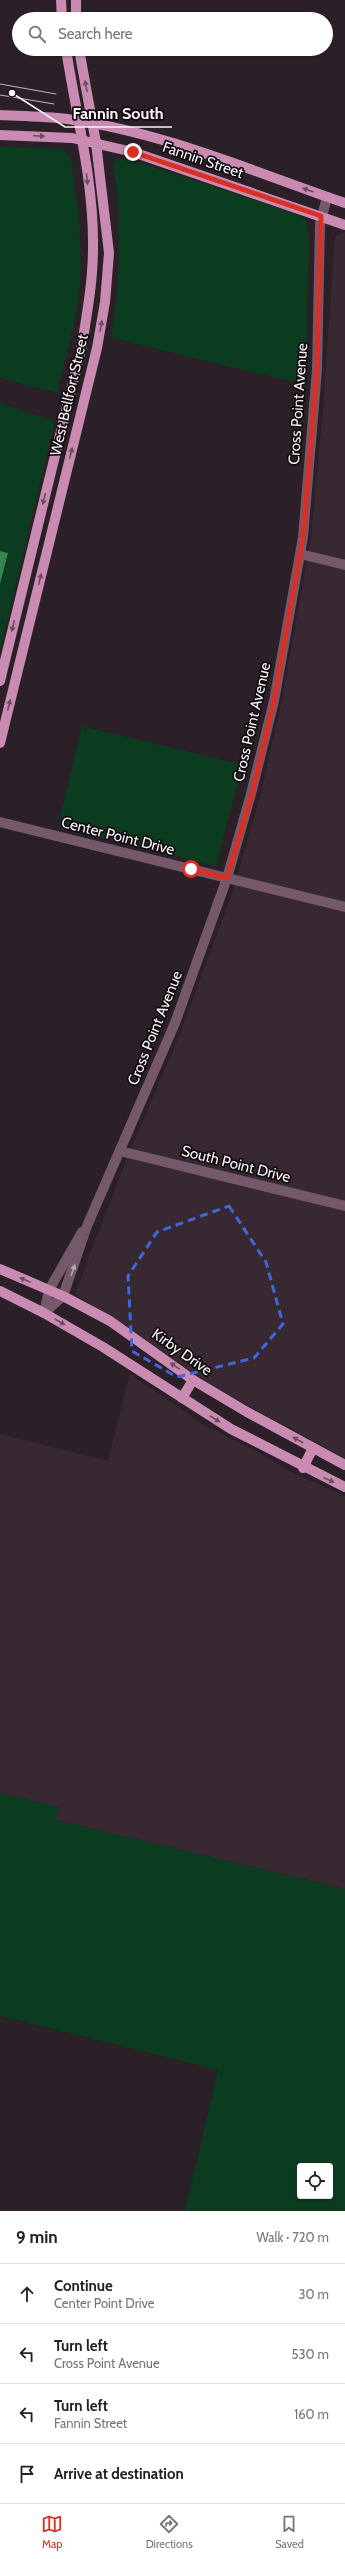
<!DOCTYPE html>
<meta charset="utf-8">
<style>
:root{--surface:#fff;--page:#f6f6f6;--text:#222;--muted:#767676;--line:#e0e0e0;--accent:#d93025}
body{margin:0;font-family:Cabin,sans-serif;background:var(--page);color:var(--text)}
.controls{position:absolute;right:12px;bottom:12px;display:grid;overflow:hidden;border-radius:4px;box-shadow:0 1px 3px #0004}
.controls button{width:36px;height:36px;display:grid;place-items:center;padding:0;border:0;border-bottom:1px solid var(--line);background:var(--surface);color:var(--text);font:20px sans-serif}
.stop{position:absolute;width:12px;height:12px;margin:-9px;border:3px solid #d93025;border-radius:50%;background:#fff}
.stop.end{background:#d93025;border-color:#fff;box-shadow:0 1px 4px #0008}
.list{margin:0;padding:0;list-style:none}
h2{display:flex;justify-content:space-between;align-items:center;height:52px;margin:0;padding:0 16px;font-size:17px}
h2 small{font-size:13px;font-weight:400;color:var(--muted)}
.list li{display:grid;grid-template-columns:26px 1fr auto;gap:12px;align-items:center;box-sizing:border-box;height:60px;padding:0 16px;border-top:1px solid var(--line)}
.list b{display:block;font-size:15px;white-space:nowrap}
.list p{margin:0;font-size:13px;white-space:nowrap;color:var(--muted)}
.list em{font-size:13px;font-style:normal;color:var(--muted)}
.icon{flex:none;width:22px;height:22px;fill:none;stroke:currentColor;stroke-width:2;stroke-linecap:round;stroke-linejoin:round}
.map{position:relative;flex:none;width:345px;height:2211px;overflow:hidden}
.search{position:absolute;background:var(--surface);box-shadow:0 1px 3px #0004;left:12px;right:12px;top:12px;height:44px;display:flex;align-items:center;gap:10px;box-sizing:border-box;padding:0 14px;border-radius:22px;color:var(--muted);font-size:15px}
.sheet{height:292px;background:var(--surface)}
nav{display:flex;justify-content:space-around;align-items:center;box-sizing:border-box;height:56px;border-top:1px solid var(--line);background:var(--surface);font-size:11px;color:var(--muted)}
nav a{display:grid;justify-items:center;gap:2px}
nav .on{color:var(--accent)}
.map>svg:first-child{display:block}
.built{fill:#382832}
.green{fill:#0b3c1f;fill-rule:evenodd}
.water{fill:#388352}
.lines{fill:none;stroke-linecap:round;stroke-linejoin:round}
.minor{stroke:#76586b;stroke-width:10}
.major{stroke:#c98bb2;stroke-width:10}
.tram{stroke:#beb5ba;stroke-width:1}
.oneway{fill:#6c4c60}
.oneway2{fill:#b8a5b0}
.route{stroke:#d93025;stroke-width:5}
.marked{fill:none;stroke:#3e67dc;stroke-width:3;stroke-dasharray:8 5;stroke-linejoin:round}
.labels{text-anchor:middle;stroke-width:3.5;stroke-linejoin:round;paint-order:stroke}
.street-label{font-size:15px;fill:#faf2f6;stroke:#100c0f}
.leader{fill:none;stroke:#faf2f6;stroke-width:1.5}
.callout-dot{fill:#faf2f6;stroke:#100c0f;stroke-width:1.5}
.callout-label{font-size:16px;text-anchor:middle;font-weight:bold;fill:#faf2f6;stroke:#100c0f;stroke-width:3.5;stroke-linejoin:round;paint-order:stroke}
</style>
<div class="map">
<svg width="345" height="2211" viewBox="0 0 345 2211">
<rect width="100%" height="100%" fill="#2b2027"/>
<!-- built -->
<g class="built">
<polygon points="344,232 345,232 345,1458 212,1386 75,1294 124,1166 179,1036 232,894 261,793 281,705 311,538 323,410 335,236"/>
<polygon points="130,1374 205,1426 258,1452 293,1473 345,1496 345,1889 56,1820 58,1807 0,1793 0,1434 108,1461"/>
</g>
<!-- green -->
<g class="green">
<polygon points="0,146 63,149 71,158 79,219 81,275 76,315 57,393 0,378"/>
<path d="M126,158L299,215L306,220L309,236L306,385L112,338C118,283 124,221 113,166L115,160Z"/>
<polygon points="0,403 55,421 0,651"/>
<polygon points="82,726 243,765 216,866 58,826"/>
<path d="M0,1793L59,1807L56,1820L345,1889V2211H185L218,2070L0,2016ZM300,2166H330V2196H300Z"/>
</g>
<!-- water -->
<polygon class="water" points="0,551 8,553 0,584"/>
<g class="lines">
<!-- minor -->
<g class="minor">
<polyline points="300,554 345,565"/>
<polyline points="0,822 345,907"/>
<polyline points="120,1151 345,1206"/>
<polyline points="44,1313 63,1296 87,1226 175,1023 227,878 251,794 274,701 303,537 317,370 320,224 327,197"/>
<polyline points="44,1313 49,1290 82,1232"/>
</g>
<!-- major -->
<g class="major">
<polyline points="61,0 62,19"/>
<polyline points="76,0 76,19"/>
<path d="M0,115C22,116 45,116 67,119C163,132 254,172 345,203"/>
<polyline points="0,135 72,138 133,152 345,225"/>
<path d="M0,681L82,345C87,313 93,281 93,248C94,181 76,115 66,49"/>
<polyline points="0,743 97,348 105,302 109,253 96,143 79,49"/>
<polyline points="0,1269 63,1296 110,1321 193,1380 247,1412 345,1465"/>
<polyline points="0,1291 44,1313 103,1347 231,1429 345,1487"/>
<polyline points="182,1398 193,1380"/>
<polyline points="303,1468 313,1448"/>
</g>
<!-- tram -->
<g class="tram">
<polyline points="0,84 56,94"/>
<polyline points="0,95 54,104"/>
</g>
</g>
<!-- one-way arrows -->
<defs><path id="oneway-solid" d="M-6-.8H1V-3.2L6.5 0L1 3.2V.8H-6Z"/></defs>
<g class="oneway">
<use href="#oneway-solid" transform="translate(86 86) rotate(-101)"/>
<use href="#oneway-solid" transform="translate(39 136) rotate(2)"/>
<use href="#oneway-solid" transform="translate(87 179) rotate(83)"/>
<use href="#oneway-solid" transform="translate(308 190) rotate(-160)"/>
<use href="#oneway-solid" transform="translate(101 326) rotate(-80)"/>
<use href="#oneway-solid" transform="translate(71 453) rotate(-76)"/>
<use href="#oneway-solid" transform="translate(44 499) rotate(104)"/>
<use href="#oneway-solid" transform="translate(40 579) rotate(-76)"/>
<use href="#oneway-solid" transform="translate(13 626) rotate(104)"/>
<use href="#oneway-solid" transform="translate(9 705) rotate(-76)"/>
<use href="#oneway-solid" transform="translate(25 1280) rotate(-157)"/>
<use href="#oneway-solid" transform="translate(60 1322) rotate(30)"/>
<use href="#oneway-solid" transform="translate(175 1366) rotate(-145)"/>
<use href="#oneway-solid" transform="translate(215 1419) rotate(32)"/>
<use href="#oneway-solid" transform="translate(298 1440) rotate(-151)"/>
<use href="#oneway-solid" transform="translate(329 1480) rotate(25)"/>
</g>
<use class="oneway2" href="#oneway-solid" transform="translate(73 1270) rotate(-71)"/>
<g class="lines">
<!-- route -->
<polyline class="route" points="133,152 321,216 317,370 303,537 274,701 252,794 227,878 191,869"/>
</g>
<!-- marked area -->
<path class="marked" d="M229,1206L266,1262L283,1324L254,1358L177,1377L132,1351L128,1276L157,1232Z"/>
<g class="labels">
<!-- street labels -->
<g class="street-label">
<text transform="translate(203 160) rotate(19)" y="5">Fannin Street</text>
<text transform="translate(69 395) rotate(-77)" y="5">West Bellfort Street</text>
<text transform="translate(298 404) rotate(-86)" y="5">Cross Point Avenue</text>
<text transform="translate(252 722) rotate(-77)" y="5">Cross Point Avenue</text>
<text transform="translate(118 836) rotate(14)" y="5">Center Point Drive</text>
<text transform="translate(155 1028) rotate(-68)" y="5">Cross Point Avenue</text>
<text transform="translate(236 1164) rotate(14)" y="5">South Point Drive</text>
<text transform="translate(182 1352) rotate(35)" y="5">Kirby Drive</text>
</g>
</g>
<!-- callouts -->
<path class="leader" d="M12 93L65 127H172"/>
<circle class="callout-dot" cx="12" cy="93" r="4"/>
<g class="callout-label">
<text x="118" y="119">Fannin South</text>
</g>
</svg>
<div class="controls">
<button><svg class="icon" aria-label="locate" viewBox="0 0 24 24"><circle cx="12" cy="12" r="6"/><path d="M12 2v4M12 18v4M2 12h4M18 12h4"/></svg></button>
</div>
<div class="stop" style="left:191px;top:869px"></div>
<div class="stop end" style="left:133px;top:152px"></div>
<div class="search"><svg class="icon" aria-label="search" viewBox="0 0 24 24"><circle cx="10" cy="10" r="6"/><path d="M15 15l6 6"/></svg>Search here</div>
</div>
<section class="sheet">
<h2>9 min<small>Walk · 720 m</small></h2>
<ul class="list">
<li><svg class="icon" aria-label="ahead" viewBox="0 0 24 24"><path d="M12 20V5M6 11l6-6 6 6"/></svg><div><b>Continue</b><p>Center Point Drive</p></div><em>30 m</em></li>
<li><svg class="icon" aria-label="left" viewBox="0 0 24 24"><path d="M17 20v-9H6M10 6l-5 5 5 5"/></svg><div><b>Turn left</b><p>Cross Point Avenue</p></div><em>530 m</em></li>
<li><svg class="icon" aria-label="left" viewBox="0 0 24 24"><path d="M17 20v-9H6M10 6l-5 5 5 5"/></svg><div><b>Turn left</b><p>Fannin Street</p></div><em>160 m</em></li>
<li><svg class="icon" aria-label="arrive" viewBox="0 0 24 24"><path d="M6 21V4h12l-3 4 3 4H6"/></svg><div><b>Arrive at destination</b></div></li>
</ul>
</section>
<nav>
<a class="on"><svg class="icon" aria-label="map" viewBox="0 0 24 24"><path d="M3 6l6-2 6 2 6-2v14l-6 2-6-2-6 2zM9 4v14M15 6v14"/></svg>Map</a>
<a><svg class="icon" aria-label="directions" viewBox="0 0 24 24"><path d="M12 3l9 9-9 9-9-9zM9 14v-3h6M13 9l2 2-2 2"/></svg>Directions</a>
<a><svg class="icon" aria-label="saved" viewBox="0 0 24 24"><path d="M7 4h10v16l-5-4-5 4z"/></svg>Saved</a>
</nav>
